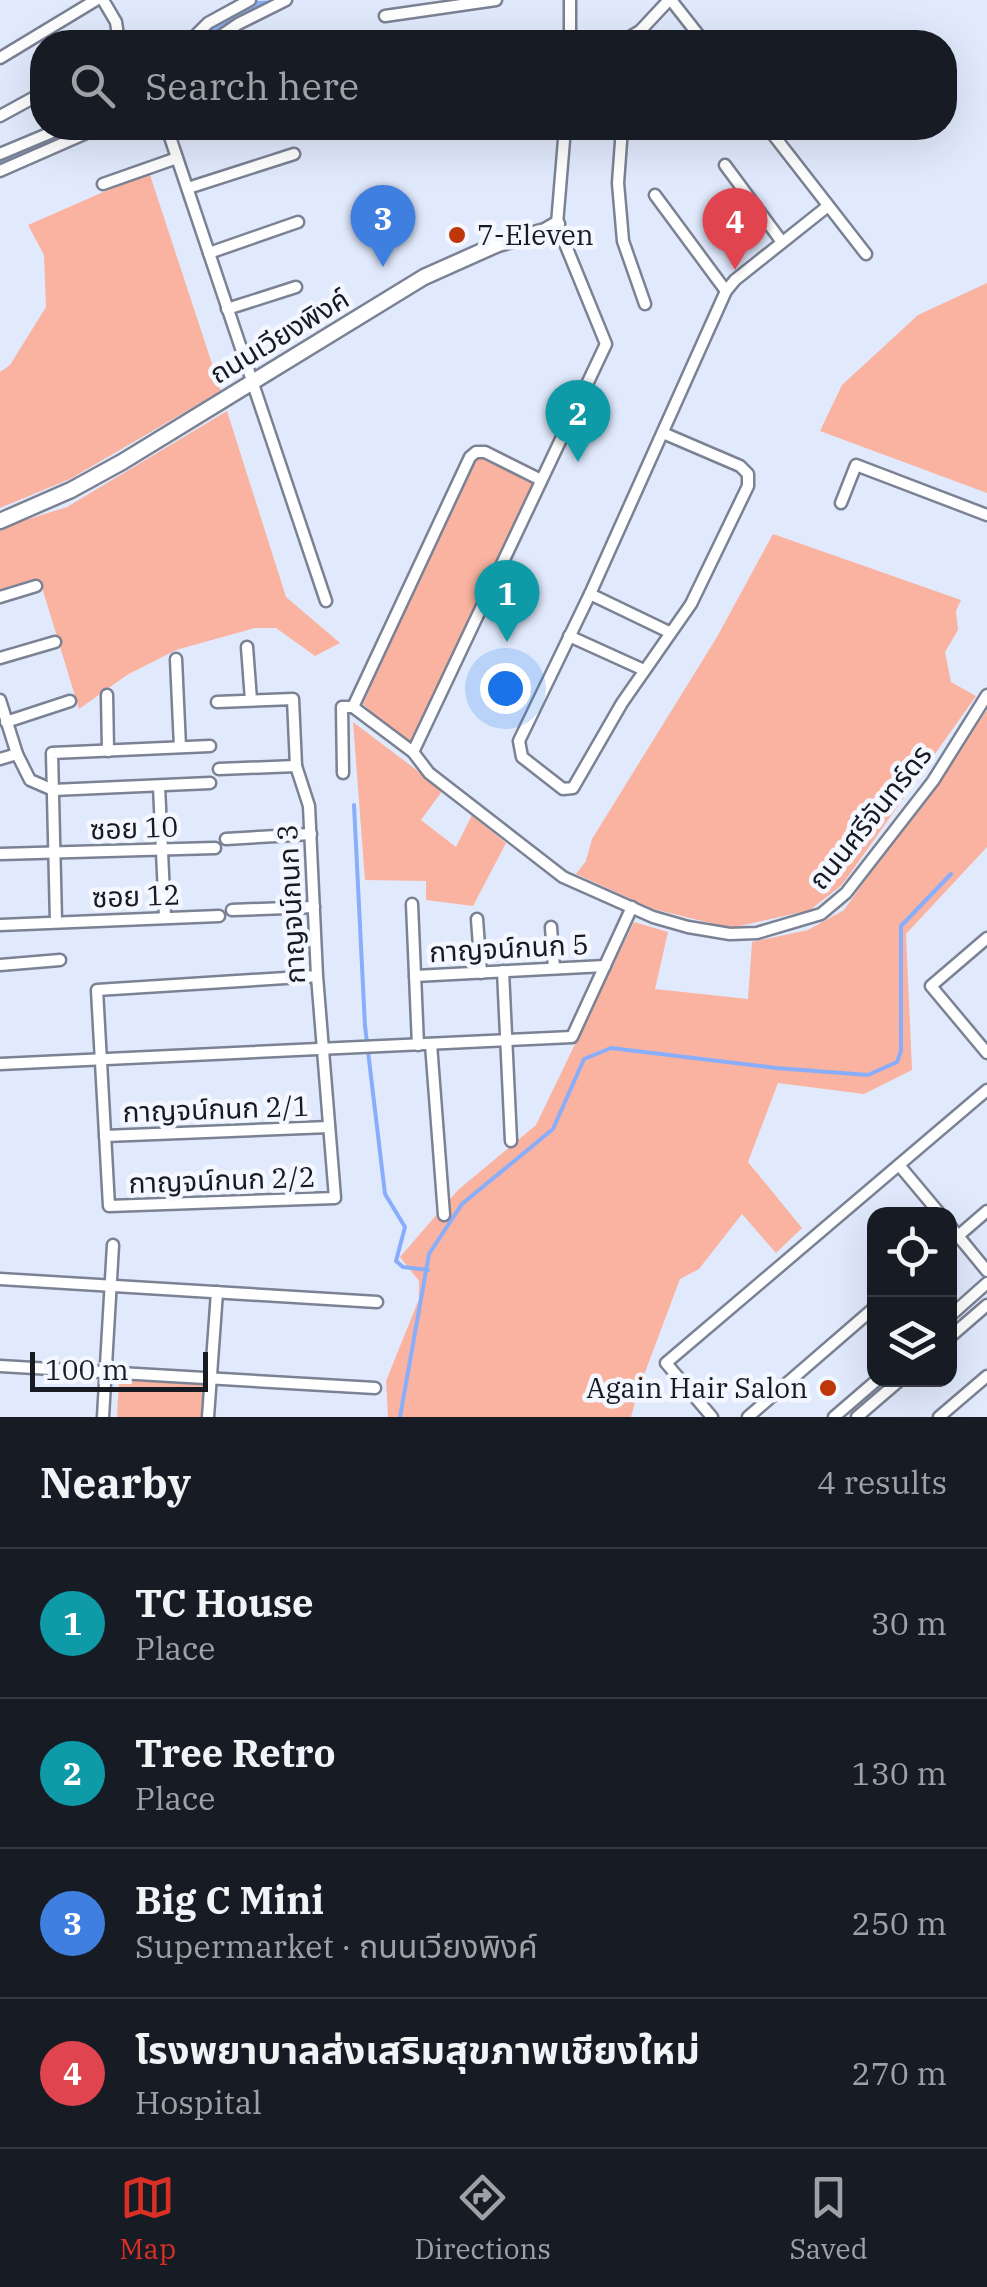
<!DOCTYPE html>
<meta charset="utf-8">
<style>
:root{--surface:#171b24;--page:#242831;--text:#f1f3f6;--muted:#9ea1a6;--line:#363941;--accent:#d93025}
body{margin:0;font-family:"IBM Plex Serif","Noto Sans Thai",serif;background:var(--page);color:var(--text)}
.controls{position:absolute;right:30px;bottom:30px;display:grid;overflow:hidden;border-radius:20px;box-shadow:0 10px 40px #0002}
.controls button{width:90px;height:90px;display:grid;place-items:center;padding:0;border:0;border-bottom:2px solid var(--line);background:var(--surface);color:var(--text);font:50px sans-serif}
.scale{position:absolute;left:30px;bottom:25px;width:178px;box-sizing:border-box;padding-left:10px;border:5px solid #171a21;border-top:0;font-size:28px;line-height:35px;white-space:nowrap;color:#171a21;-webkit-text-stroke:8px #f4f7ff;paint-order:stroke}
.you{position:absolute;left:505px;top:688px;width:35px;height:35px;margin:-25px;border:8px solid #fff;border-radius:50%;background:#1a73e8;box-shadow:0 0 0 15px #1a73e833}
.badge{display:grid;place-items:center;width:65px;height:65px;border-radius:50%;background:var(--accent);color:#fff;font-size:32px;font-weight:700}
.pin{position:absolute;translate:-50% -82px;filter:drop-shadow(0 2px 5px #0008)}
.pin::after{content:'';position:absolute;top:52px;width:35px;height:30px;background:inherit;clip-path:polygon(0 0,100% 0,50% 100%)}
.list{margin:0;padding:0;list-style:none}
h2{display:flex;justify-content:space-between;align-items:center;height:130px;margin:0;padding:0 40px;font-size:42px}
h2 small{font-size:32px;font-weight:400;color:var(--muted)}
.list li{display:grid;grid-template-columns:65px 1fr auto;gap:30px;align-items:center;box-sizing:border-box;height:150px;padding:0 40px;border-top:2px solid var(--line)}
.list b{display:block;font-size:38px;white-space:nowrap}
.list p{margin:0;font-size:32px;white-space:nowrap;color:var(--muted)}
.list em{font-size:32px;font-style:normal;color:var(--muted)}
.icon{flex:none;width:55px;height:55px;fill:none;stroke:currentColor;stroke-width:2;stroke-linecap:round;stroke-linejoin:round}
.map{position:relative;flex:none;width:987px;height:1417px;overflow:hidden}
.search{position:absolute;background:var(--surface);box-shadow:0 10px 40px #0002;left:30px;right:30px;top:30px;height:110px;display:flex;align-items:center;gap:25px;box-sizing:border-box;padding:0 35px;border-radius:40px;color:var(--muted);font-size:38px}
.sheet{height:730px;background:var(--surface)}
nav{display:flex;justify-content:space-around;align-items:center;box-sizing:border-box;height:140px;border-top:2px solid var(--line);background:var(--surface);font-size:28px;color:var(--muted)}
nav a{display:grid;justify-items:center;gap:5px}
nav .on{color:var(--accent)}
.map>svg:first-child{display:block}
.green{fill:#f9b3a0}
.water{fill:#88adfb}
.lines{fill:none;stroke-linecap:round;stroke-linejoin:round}
.stream{stroke:#88adfb;stroke-width:4}
.street-casing{stroke:#7a8293;stroke-width:15}
.secondary-casing{stroke:#7a8293;stroke-width:19}
.street{stroke:#fff;stroke-width:10}
.secondary{stroke:#fff;stroke-width:14}
.poi-dot{fill:#bf360a;stroke:#f4f7ff;stroke-width:4}
.labels{text-anchor:middle;stroke-width:9;stroke-linejoin:round;paint-order:stroke}
.poi-label{font-size:28px;fill:#171a21;stroke:#f4f7ff;text-anchor:start}
.street-label{font-size:28px;fill:#171a21;stroke:#f4f7ff}
</style>
<div class="map">
<svg width="987" height="1417" viewBox="0 0 987 1417">
<rect width="100%" height="100%" fill="#e1eafd"/>
<!-- green -->
<g class="green">
<polygon points="149,172 221,391 70,479 0,508 0,372 10,365 46,307 44,255 28,225"/>
<polygon points="987,283 987,493 820,431 842,385 918,315"/>
<polygon points="227,411 286,597 340,643 315,656 276,628 255,628 176,650 127,675 79,709 40,581 0,592 0,528 67,507"/>
<polygon points="484,456 535,481 410,743 401,741 363,704 473,459"/>
<polygon points="773,534 961,600 956,611 958,630 945,652 951,682 976,696 842,885 810,910 731,928 653,909 576,874 586,861 592,839 717,637"/>
<polygon points="987,710 987,847 906,934 912,1070 864,1094 778,1083 748,1162 802,1228 776,1253 742,1214 699,1269 680,1279 638,1391 631,1417 388,1417 386,1381 419,1299 419,1281 400,1257 458,1190 536,1125 634,922 668,932 655,989 748,999 752,942 808,930 844,910"/>
<polygon points="353,722 443,790 421,820 456,847 472,815 506,843 473,906 426,900 426,881 365,880"/>
<polygon points="119,1380 203,1385 201,1417 117,1417"/>
</g>
<!-- water -->
<g class="water">
<polygon points="280,0 236,19 208,42 192,42 252,1"/>
<polygon points="70,128 93,128 0,167 0,157"/>
</g>
<g class="lines">
<!-- stream -->
<g class="stream">
<polyline points="354,805 365,1026 385,1194 405,1227 396,1261 403,1267 428,1270"/>
<polyline points="400,1417 429,1254 462,1204 553,1129 584,1059 611,1048 776,1068 868,1075 897,1062 901,1051 901,926 951,874"/>
</g>
<!-- street casing -->
<g class="street-casing">
<g id="street">
<polyline points="103,0 116,22 119,42"/>
<polyline points="570,0 570,42"/>
<polyline points="671,0 704,42"/>
<polyline points="385,16 496,0"/>
<polyline points="189,42 208,23 250,0"/>
<polyline points="212,42 238,24 286,0"/>
<polyline points="621,42 640,31 669,0"/>
<polyline points="0,58 96,0"/>
<polyline points="0,116 42,93"/>
<polyline points="167,128 326,601"/>
<polyline points="622,128 618,183 623,241 645,304"/>
<polyline points="768,128 866,254"/>
<polyline points="0,154 62,128"/>
<polyline points="725,165 782,242"/>
<polyline points="0,171 98,128"/>
<polyline points="103,184 177,158"/>
<polyline points="188,188 294,154"/>
<polyline points="655,195 726,291"/>
<polyline points="209,253 298,222"/>
<polyline points="227,309 296,287"/>
<polyline points="663,433 740,466 748,474 748,486 691,604 622,703 573,788 563,789 522,757 519,741 590,594 726,291 735,280 828,206"/>
<polyline points="841,503 856,465 987,515"/>
<polyline points="590,594 669,632"/>
<polyline points="0,597 36,586"/>
<polyline points="569,636 644,670"/>
<polyline points="247,647 251,700"/>
<polyline points="0,658 55,642"/>
<polyline points="176,659 180,747"/>
<polyline points="107,695 108,751"/>
<polyline points="0,700 17,754 30,780 53,790 210,783"/>
<polyline points="217,702 293,699 296,766 309,806 317,976 335,1198 109,1206 97,990 317,976"/>
<polyline points="353,707 413,752 429,773 563,877 653,917 688,927 730,934 757,933 821,914 846,893 933,781 987,695"/>
<polyline points="353,707 470,457 476,452 485,452 541,480"/>
<polyline points="6,722 70,701"/>
<polyline points="413,752 606,344 557,224 565,128"/>
<polyline points="0,759 17,754"/>
<polyline points="219,769 296,766"/>
<polyline points="343,773 342,707 353,707"/>
<polyline points="159,786 165,917"/>
<polyline points="226,839 311,834"/>
<polyline points="0,854 215,848"/>
<polyline points="412,904 418,1045"/>
<polyline points="232,910 314,907"/>
<polyline points="477,919 481,973"/>
<polyline points="56,922 52,753 210,746"/>
<polyline points="0,925 219,916"/>
<polyline points="551,927 554,968"/>
<polyline points="987,938 931,986 987,1053"/>
<polyline points="0,965 60,960"/>
<polyline points="503,971 511,1141"/>
<polyline points="415,976 605,966"/>
<polyline points="431,1044 444,1215"/>
<polyline points="0,1064 572,1037 632,907"/>
<polyline points="105,1136 329,1127"/>
<polyline points="899,1165 940,1214"/>
<polyline points="950,1226 987,1271"/>
<polyline points="950,1243 987,1211"/>
<polyline points="0,1279 377,1302"/>
<polyline points="950,1316 987,1283"/>
<polyline points="950,1337 987,1305"/>
<polyline points="0,1366 375,1388"/>
<polyline points="103,1417 113,1245"/>
<polyline points="208,1417 217,1292"/>
<polyline points="712,1417 666,1363 987,1090"/>
<polyline points="748,1417 874,1308"/>
<polyline points="834,1417 877,1380"/>
<polyline points="857,1417 900,1380"/>
<polyline points="939,1417 987,1376"/>
</g>
</g>
<!-- secondary casing -->
<g class="secondary-casing">
<polyline id="secondary" points="0,521 71,490 122,462 424,277 498,244 545,231 557,224"/>
</g>
<!-- street -->
<use href="#street" class="street"/>
<!-- secondary -->
<use href="#secondary" class="secondary"/>
</g>
<!-- markers -->
<g class="poi-dot">
<circle cx="457" cy="235" r="10"/>
<circle cx="828" cy="1388" r="10"/>
</g>
<g class="labels">
<!-- poi labels -->
<g class="poi-label">
<text x="477" y="245">7-Eleven</text>
<text x="808" y="1398" text-anchor="end">Again Hair Salon</text>
</g>
<!-- street labels -->
<g class="street-label">
<text transform="translate(279 336) rotate(-31)" y="10">ถนนเวียงพิงค์</text>
<text transform="translate(870 817) rotate(-51)" y="10">ถนนศรีจันทร์ดร</text>
<text transform="translate(134 828) rotate(-2)" y="10">ซอย 10</text>
<text transform="translate(136 896) rotate(-2)" y="10">ซอย 12</text>
<text transform="translate(291 904) rotate(-93)" y="10">กาญจน์กนก 3</text>
<text transform="translate(509 948) rotate(-3)" y="10">กาญจน์กนก 5</text>
<text transform="translate(216 1109) rotate(-2)" y="10">กาญจน์กนก 2/1</text>
<text transform="translate(222 1180) rotate(-2)" y="10">กาญจน์กนก 2/2</text>
</g>
</g>
</svg>
<div class="controls">
<button><svg class="icon" aria-label="locate" viewBox="0 0 24 24"><circle cx="12" cy="12" r="6"/><path d="M12 2v4M12 18v4M2 12h4M18 12h4"/></svg></button>
<button><svg class="icon" aria-label="layers" viewBox="0 0 24 24"><path d="M12 4l9 5-9 5-9-5zM3 14l9 5 9-5"/></svg></button>
</div>
<div class="scale">100 m</div>
<div class="you"></div>
<div class="pin badge" style="left:507px;top:642px;background:#0f9aa8">1</div>
<div class="pin badge" style="left:578px;top:462px;background:#0f9aa8">2</div>
<div class="pin badge" style="left:383px;top:267px;background:#3f7fe0">3</div>
<div class="pin badge" style="left:735px;top:270px;background:#e0444e">4</div>
<div class="search"><svg class="icon" aria-label="search" viewBox="0 0 24 24"><circle cx="10" cy="10" r="6"/><path d="M15 15l6 6"/></svg>Search here</div>
</div>
<section class="sheet">
<h2>Nearby<small>4 results</small></h2>
<ul class="list">
<li><span class="badge" style="background:#0f9aa8">1</span><div><b>TC House</b><p>Place</p></div><em>30 m</em></li>
<li><span class="badge" style="background:#0f9aa8">2</span><div><b>Tree Retro</b><p>Place</p></div><em>130 m</em></li>
<li><span class="badge" style="background:#3f7fe0">3</span><div><b>Big C Mini</b><p>Supermarket · ถนนเวียงพิงค์</p></div><em>250 m</em></li>
<li><span class="badge" style="background:#e0444e">4</span><div><b>โรงพยาบาลส่งเสริมสุขภาพเชียงใหม่</b><p>Hospital</p></div><em>270 m</em></li>
</ul>
</section>
<nav>
<a class="on"><svg class="icon" aria-label="map" viewBox="0 0 24 24"><path d="M3 6l6-2 6 2 6-2v14l-6 2-6-2-6 2zM9 4v14M15 6v14"/></svg>Map</a>
<a><svg class="icon" aria-label="directions" viewBox="0 0 24 24"><path d="M12 3l9 9-9 9-9-9zM9 14v-3h6M13 9l2 2-2 2"/></svg>Directions</a>
<a><svg class="icon" aria-label="saved" viewBox="0 0 24 24"><path d="M7 4h10v16l-5-4-5 4z"/></svg>Saved</a>
</nav>
